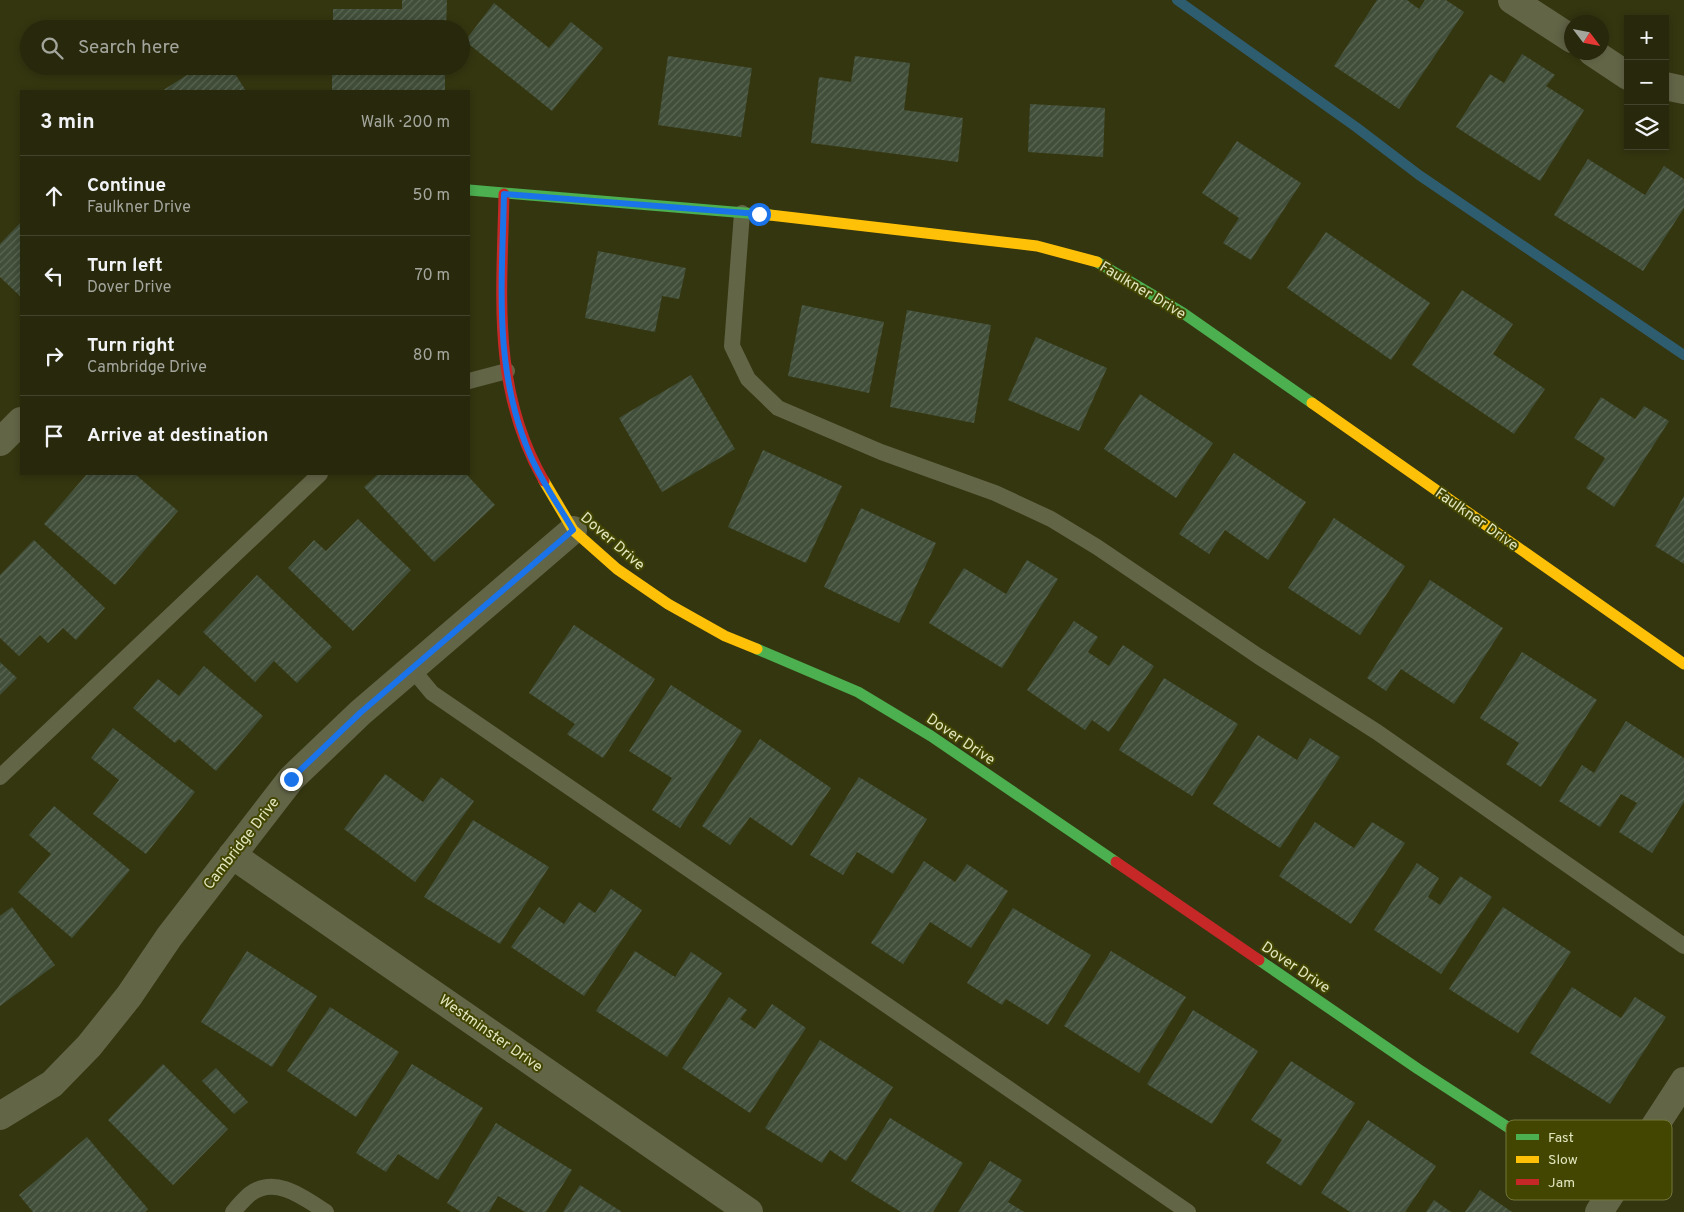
<!DOCTYPE html>
<meta charset="utf-8">
<style>
:root{--surface:#27280c;--page:#33341a;--text:#f1f3f6;--muted:#a4a69d;--line:#43442d}
body{margin:0;font-family:Overpass,sans-serif;background:var(--page);color:var(--text)}
.controls{position:absolute;right:15px;top:15px;display:grid;overflow:hidden;border-radius:0px;box-shadow:0 2px 8px #0003}
.controls button{width:45px;height:45px;display:grid;place-items:center;padding:0;border:0;border-bottom:1px solid var(--line);background:var(--surface);color:var(--text);font:25px sans-serif}
.compass{position:absolute;left:1564px;top:15px;width:45px;height:45px;border-radius:50%;background:var(--surface);box-shadow:0 2px 8px #0003;rotate:122deg}
.stop{position:absolute;width:15px;height:15px;margin:-11px;border:4px solid #1a73e8;border-radius:50%;background:#fff}
.stop.end{background:#1a73e8;border-color:#fff;box-shadow:0 1px 5px #0008}
.list{margin:0;padding:0;list-style:none}
h2{display:flex;justify-content:space-between;align-items:center;height:65px;margin:0;padding:0 20px;font-size:21px}
h2 small{font-size:16px;font-weight:400;color:var(--muted)}
.list li{display:grid;grid-template-columns:32px 1fr auto;gap:15px;align-items:center;box-sizing:border-box;height:80px;padding:0 20px;border-top:1px solid var(--line)}
.list b{display:block;font-size:19px;white-space:nowrap}
.list p{margin:0;font-size:16px;white-space:nowrap;color:var(--muted)}
.list em{font-size:16px;font-style:normal;color:var(--muted)}
.icon{flex:none;width:28px;height:28px;fill:none;stroke:currentColor;stroke-width:2;stroke-linecap:round;stroke-linejoin:round}
.map{position:relative;flex:none;width:1684px;height:1212px;overflow:hidden}
.search{position:absolute;background:var(--surface);box-shadow:0 2px 8px #0003;left:20px;top:20px;width:450px;height:55px;display:flex;align-items:center;gap:12px;box-sizing:border-box;padding:0 18px;border-radius:28px;color:var(--muted);font-size:19px}
.panel{position:absolute;background:var(--surface);box-shadow:0 2px 8px #0003;left:20px;top:90px;width:450px;height:385px;border-radius:0px}
.map>svg:first-child{display:block}
.lines{fill:none;stroke-linecap:round;stroke-linejoin:round}
.stream{stroke:#2f5d70;stroke-width:10}
.building{fill:url(#building-hatch)}
.lane{stroke:#636547;stroke-width:16}
.street{stroke:#636547;stroke-width:28}
.fast{stroke:#4caf50;stroke-width:11}
.slow{stroke:#ffc107;stroke-width:11}
.jam{stroke:#c62828;stroke-width:11}
.route{stroke:#1a73e8;stroke-width:6}
.labels{text-anchor:middle;stroke-width:4;stroke-linejoin:round;paint-order:stroke}
.street-label{font-size:15px;fill:#e1e6be;stroke:#434600}
.key{fill:#434600;stroke:#727639;stroke-width:1}
.key-label{font-size:14px;fill:#e1e6be}
</style>
<div class="map">
<svg width="1684" height="1212" viewBox="0 0 1684 1212">
<defs>
<pattern id="building-hatch" width="6" height="6" patternUnits="userSpaceOnUse" patternTransform="scale(1.25)"><rect width="6" height="6" fill="#414e39"/><path d="M-1 1l2-2M0 6l6-6M5 7l2-2" fill="none" stroke="#5c6854"/></pattern>
</defs>
<rect width="100%" height="100%" fill="#343610"/>
<g class="lines">
<!-- stream -->
<polyline class="stream" points="1177,0 1356,127 1419,175 1684,355"/>
</g>
<!-- building -->
<g class="building">
<polygon points="402,0 447,0 446,29 333,29 333,9 402,9"/>
<polygon points="1377,0 1407,0 1419,9 1425,0 1446,0 1464,12 1399,109 1334,66"/>
<polygon points="494,3 549,48 571,22 603,48 552,111 465,41"/>
<polygon points="1522,54 1555,75 1546,86 1584,110 1540,181 1456,127 1490,74 1504,83"/>
<polygon points="668,56 752,68 741,137 658,125"/>
<polygon points="855,56 910,63 904,110 963,118 958,162 811,143 819,77 851,82"/>
<polygon points="201,66 230,66 246,91 162,91"/>
<rect x="332" y="66" width="113" height="25"/>
<polygon points="1030,104 1105,108 1103,157 1028,152"/>
<polygon points="1237,141 1301,183 1251,260 1223,243 1239,218 1202,193"/>
<polygon points="1588,159 1645,195 1664,166 1684,179 1684,208 1643,271 1554,215"/>
<polygon points="21,222 21,297 0,277 0,244"/>
<polygon points="1326,232 1430,303 1391,360 1287,288"/>
<polygon points="598,251 686,268 679,299 662,296 655,332 585,318"/>
<polygon points="1462,290 1513,324 1493,354 1545,389 1514,434 1412,365"/>
<polygon points="802,305 884,322 869,393 788,376"/>
<polygon points="907,310 991,325 974,423 890,407"/>
<polygon points="1036,337 1107,368 1079,431 1008,400"/>
<polygon points="691,375 735,449 662,492 619,418"/>
<polygon points="1140,394 1213,443 1176,498 1104,449"/>
<polygon points="1601,397 1635,419 1644,406 1669,421 1614,507 1586,488 1605,458 1574,438"/>
<polygon points="763,450 842,486 806,563 728,527"/>
<polygon points="1234,453 1306,502 1268,560 1225,530 1209,554 1179,534"/>
<polygon points="87,474 135,474 178,511 115,585 44,524"/>
<polygon points="378,474 466,474 495,505 434,562 364,487"/>
<polygon points="1684,496 1684,564 1655,546"/>
<polygon points="861,508 936,543 899,623 824,587"/>
<polygon points="1334,518 1405,566 1360,635 1288,588"/>
<polygon points="358,519 411,570 353,631 288,568 314,540 326,551"/>
<polygon points="34,540 105,608 76,640 63,628 48,643 40,635 19,656 0,638 0,575"/>
<polygon points="1027,560 1058,579 1002,668 929,623 964,568 1006,594"/>
<polygon points="257,575 332,647 297,683 274,661 255,682 203,632"/>
<polygon points="1430,580 1503,628 1454,704 1401,669 1386,691 1367,678"/>
<polygon points="1074,621 1098,637 1088,652 1109,666 1123,645 1154,666 1109,732 1092,720 1085,730 1027,690"/>
<polygon points="574,625 655,679 603,758 567,734 575,724 529,693"/>
<polygon points="1522,652 1597,700 1541,787 1506,764 1519,743 1480,718"/>
<polygon points="0,662 17,678 0,695"/>
<polygon points="204,666 263,716 216,771 179,739 175,743 133,708 158,679 179,696"/>
<polygon points="1164,678 1238,724 1192,796 1119,750"/>
<polygon points="671,685 742,731 680,828 652,810 672,778 629,751"/>
<polygon points="1626,721 1684,758 1684,802 1652,853 1619,832 1637,803 1621,794 1600,827 1559,801 1582,765 1594,773"/>
<polygon points="113,728 195,792 146,854 93,814 119,780 91,758"/>
<polygon points="1258,735 1297,760 1310,738 1340,757 1280,848 1213,804"/>
<polygon points="760,739 831,788 792,846 750,817 730,845 702,826"/>
<polygon points="385,774 423,802 441,777 474,801 415,882 344,829"/>
<polygon points="859,777 927,819 893,874 857,852 843,875 810,855"/>
<polygon points="54,806 130,870 72,938 18,892 51,854 29,835"/>
<polygon points="473,820 549,867 500,944 424,897"/>
<polygon points="1315,822 1354,848 1372,822 1405,843 1351,924 1279,876"/>
<polygon points="924,861 955,882 967,864 1008,891 971,948 930,922 903,964 871,943"/>
<polygon points="1417,863 1439,878 1428,897 1440,905 1460,876 1492,897 1441,974 1374,930"/>
<polygon points="611,889 642,910 584,996 511,947 539,907 564,924 579,902 595,913"/>
<polygon points="12,907 55,965 0,1006 0,916"/>
<polygon points="1503,907 1571,952 1518,1033 1449,989"/>
<polygon points="1013,908 1091,955 1048,1025 1006,999 1002,1005 967,983"/>
<polygon points="247,951 317,996 272,1067 201,1022"/>
<polygon points="635,951 675,977 691,952 722,973 667,1057 596,1011"/>
<polygon points="1111,951 1186,997 1139,1073 1064,1026"/>
<polygon points="1572,987 1621,1018 1635,997 1666,1017 1610,1104 1530,1053"/>
<polygon points="729,997 747,1010 740,1019 755,1029 772,1004 806,1028 750,1113 682,1068"/>
<polygon points="330,1007 399,1052 356,1117 287,1071"/>
<polygon points="1193,1010 1258,1051 1212,1124 1147,1084"/>
<polygon points="820,1040 893,1087 846,1161 830,1150 822,1163 765,1128"/>
<polygon points="1291,1061 1355,1103 1301,1186 1266,1163 1282,1140 1251,1120"/>
<polygon points="163,1064 228,1129 173,1185 108,1120"/>
<polygon points="412,1064 483,1108 438,1180 398,1154 386,1172 356,1153"/>
<polygon points="216,1068 248,1102 234,1114 202,1081"/>
<polygon points="890,1118 963,1163 933,1212 901,1212 851,1181"/>
<polygon points="1368,1120 1436,1166 1405,1212 1350,1212 1321,1193"/>
<polygon points="496,1123 572,1170 546,1212 525,1212 498,1196 489,1212 461,1212 447,1203"/>
<polygon points="87,1137 148,1209 145,1212 33,1212 19,1195"/>
<polygon points="990,1161 1022,1180 1008,1202 1024,1212 958,1212"/>
<polygon points="580,1185 622,1212 563,1212"/>
<polygon points="1480,1190 1512,1212 1465,1212"/>
<polygon points="1434,1200 1451,1212 1426,1212"/>
</g>
<g class="lines">
<!-- lane -->
<g class="lane">
<polyline points="742,213 732,346 748,379 778,408 881,452 995,493 1051,519 1097,547 1258,656 1377,732 1684,946"/>
<polyline points="469,381 507,371"/>
<polyline points="412,669 432,693 1188,1212"/>
<polyline points="0,777 320,474"/>
<path d="M233,1212C238,1206 244,1199 250,1194C276,1175 304,1198 326,1212"/>
</g>
<!-- street -->
<g class="street">
<polyline points="1512,0 1572,39"/>
<polyline points="1592,52 1628,76"/>
<polyline points="1665,86 1684,90"/>
<polyline points="0,442 21,421"/>
<polyline points="232,855 749,1212"/>
<polyline points="0,1116 52,1084 89,1046 129,996 169,937 291,779 360,713 573,530"/>
<polyline points="1599,1212 1684,1081"/>
</g>
<!-- fast -->
<g class="fast">
<polyline points="469,190 770,215"/>
<polyline points="1097,262 1183,313 1312,403"/>
<polyline points="757,649 858,692 931,736 1116,862"/>
<polyline points="1259,960 1418,1069 1611,1194"/>
</g>
<!-- slow -->
<g class="slow">
<polyline points="770,215 1037,246 1097,262"/>
<polyline points="1312,403 1684,664"/>
<polyline points="544,481 573,530 617,569 668,604 725,636 757,649"/>
</g>
<!-- jam -->
<g class="jam">
<path d="M504,194C502,295 491,389 544,481"/>
<polyline points="1116,862 1259,960"/>
</g>
</g>
<g class="lines">
<!-- route -->
<path class="route" d="M291,779L360,713L573,530C559,506 542,482 531,457C493,371 502,285 504,194L759,214"/>
</g>
<g class="labels">
<!-- street labels -->
<g class="street-label">
<text transform="translate(1143 290) rotate(31)" y="5">Faulkner Drive</text>
<text transform="translate(1477 519) rotate(35)" y="5">Faulkner Drive</text>
<text transform="translate(613 541) rotate(41)" y="5">Dover Drive</text>
<text transform="translate(961 739) rotate(34)" y="5">Dover Drive</text>
<text transform="translate(241 843) rotate(-52)" y="5">Cambridge Drive</text>
<text transform="translate(1296 967) rotate(34)" y="5">Dover Drive</text>
<text transform="translate(491 1033) rotate(35)" y="5">Westminster Drive</text>
</g>
</g>
<!-- legend -->
<rect x="1506" y="1120" width="166" height="80" rx="8" class="key"/>
<rect x="1516" y="1134" width="23" height="6" fill="#4caf50"/>
<rect x="1516" y="1156" width="23" height="7" fill="#ffc107"/>
<rect x="1516" y="1179" width="23" height="6" fill="#c62828"/>
<g class="key-label">
<text x="1548" y="1142">Fast</text>
<text x="1548" y="1164">Slow</text>
<text x="1548" y="1187">Jam</text>
</g>
</svg>
<div class="controls">
<button>+</button>
<button>−</button>
<button><svg class="icon" aria-label="layers" viewBox="0 0 24 24"><path d="M12 4l9 5-9 5-9-5zM3 14l9 5 9-5"/></svg></button>
</div>
<svg class="compass" viewBox="-18 -18 36 36"><path d="M0-13l5 13h-10z" fill="#e53935"/><path d="M0 13l5-13h-10z" fill="#a4a69d"/></svg>
<div class="stop" style="left:759px;top:214px"></div>
<div class="stop end" style="left:291px;top:779px"></div>
<div class="search"><svg class="icon" aria-label="search" viewBox="0 0 24 24"><circle cx="10" cy="10" r="6"/><path d="M15 15l6 6"/></svg>Search here</div>
<section class="panel">
<h2>3 min<small>Walk · 200 m</small></h2>
<ul class="list">
<li><svg class="icon" aria-label="ahead" viewBox="0 0 24 24"><path d="M12 20V5M6 11l6-6 6 6"/></svg><div><b>Continue</b><p>Faulkner Drive</p></div><em>50 m</em></li>
<li><svg class="icon" aria-label="left" viewBox="0 0 24 24"><path d="M17 20v-9H6M10 6l-5 5 5 5"/></svg><div><b>Turn left</b><p>Dover Drive</p></div><em>70 m</em></li>
<li><svg class="icon" aria-label="right" viewBox="0 0 24 24"><path d="M7 20v-9h11M14 6l5 5-5 5"/></svg><div><b>Turn right</b><p>Cambridge Drive</p></div><em>80 m</em></li>
<li><svg class="icon" aria-label="arrive" viewBox="0 0 24 24"><path d="M6 21V4h12l-3 4 3 4H6"/></svg><div><b>Arrive at destination</b></div></li>
</ul>
</section>
</div>
